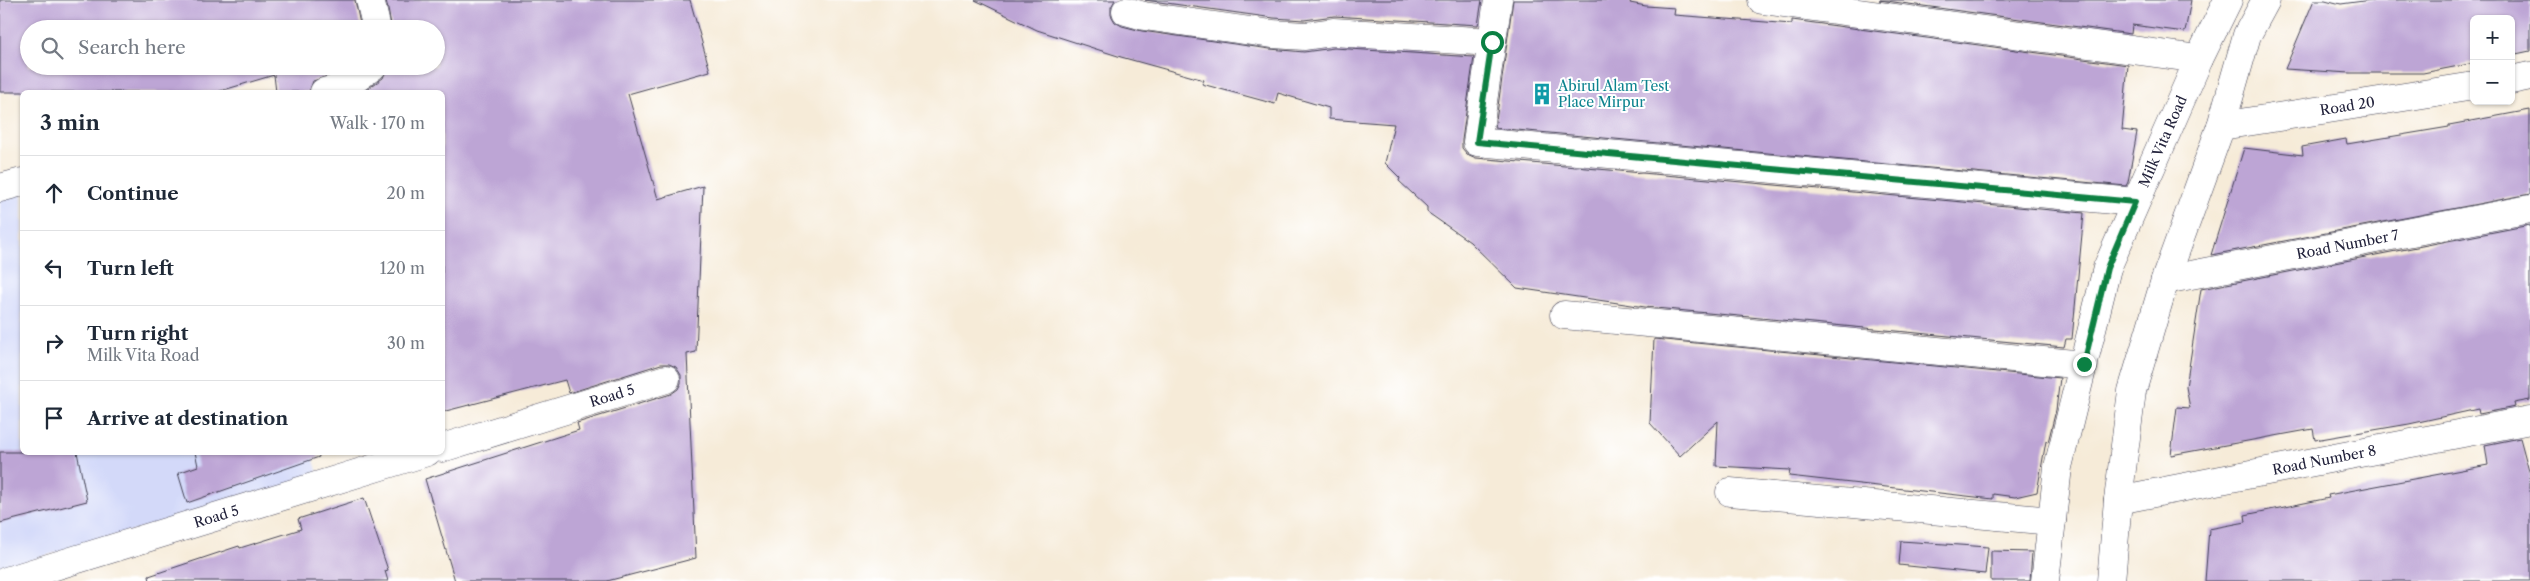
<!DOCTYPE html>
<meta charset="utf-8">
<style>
:root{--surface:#fff;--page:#f6f6f7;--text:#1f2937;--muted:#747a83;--line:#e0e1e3}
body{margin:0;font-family:"Libre Caslon Text",serif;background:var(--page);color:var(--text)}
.controls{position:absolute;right:15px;top:15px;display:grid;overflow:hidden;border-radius:8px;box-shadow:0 1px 4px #0004}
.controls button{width:45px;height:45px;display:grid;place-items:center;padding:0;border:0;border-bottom:1px solid var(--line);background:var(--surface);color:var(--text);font:25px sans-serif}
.stop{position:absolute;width:15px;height:15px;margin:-11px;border:4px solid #0b8043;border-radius:50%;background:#fff}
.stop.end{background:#0b8043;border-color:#fff;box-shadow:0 1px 5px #0008}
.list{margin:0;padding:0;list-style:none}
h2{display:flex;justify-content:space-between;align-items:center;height:65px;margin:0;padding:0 20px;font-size:21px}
h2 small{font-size:16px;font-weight:400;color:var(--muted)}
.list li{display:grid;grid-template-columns:32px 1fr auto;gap:15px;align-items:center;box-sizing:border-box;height:75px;padding:0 20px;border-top:1px solid var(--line)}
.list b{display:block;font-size:19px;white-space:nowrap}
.list p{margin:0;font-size:16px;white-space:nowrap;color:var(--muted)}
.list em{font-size:16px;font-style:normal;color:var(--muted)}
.icon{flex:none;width:28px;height:28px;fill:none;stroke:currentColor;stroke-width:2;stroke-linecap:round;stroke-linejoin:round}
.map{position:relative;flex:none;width:2530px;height:581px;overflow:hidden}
.search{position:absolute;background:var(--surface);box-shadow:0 1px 4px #0004;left:20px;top:20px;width:425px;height:55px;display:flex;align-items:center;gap:12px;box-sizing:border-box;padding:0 18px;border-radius:28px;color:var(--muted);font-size:19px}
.panel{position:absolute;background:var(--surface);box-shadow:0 1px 4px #0004;left:20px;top:90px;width:425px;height:365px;border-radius:8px}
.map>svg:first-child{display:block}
.built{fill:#d3d9f9}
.building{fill:#bda5d5}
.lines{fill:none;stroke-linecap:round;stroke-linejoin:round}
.street-casing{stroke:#424053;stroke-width:29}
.secondary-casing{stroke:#424053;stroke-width:29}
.street{stroke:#fff;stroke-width:28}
.secondary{stroke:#fff;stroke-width:28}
.route{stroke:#0b8043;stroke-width:6}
.labels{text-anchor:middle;stroke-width:4;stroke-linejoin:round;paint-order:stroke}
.culture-label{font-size:14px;fill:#0d838f;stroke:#fff;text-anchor:start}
.street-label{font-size:14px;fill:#22223b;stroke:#fff}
</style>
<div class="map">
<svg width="2530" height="581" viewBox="0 0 2530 581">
<rect width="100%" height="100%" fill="#fff"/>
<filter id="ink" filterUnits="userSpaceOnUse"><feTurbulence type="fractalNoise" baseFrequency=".02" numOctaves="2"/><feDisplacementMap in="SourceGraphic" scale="10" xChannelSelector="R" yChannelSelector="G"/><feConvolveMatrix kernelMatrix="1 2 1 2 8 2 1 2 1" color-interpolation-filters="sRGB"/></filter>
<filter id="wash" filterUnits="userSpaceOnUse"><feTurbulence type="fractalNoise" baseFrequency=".0096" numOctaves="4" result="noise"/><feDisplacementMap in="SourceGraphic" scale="20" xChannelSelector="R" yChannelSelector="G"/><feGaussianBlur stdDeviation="1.12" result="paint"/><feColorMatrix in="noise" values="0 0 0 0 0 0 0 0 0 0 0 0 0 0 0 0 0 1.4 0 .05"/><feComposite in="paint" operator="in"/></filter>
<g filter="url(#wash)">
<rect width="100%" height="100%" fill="#f6ebd8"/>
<!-- built -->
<polygon class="built" points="22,191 22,452 312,453 319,477 0,569 0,197"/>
<g id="blocks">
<!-- building -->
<g class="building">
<polygon points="0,0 355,0 361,29 29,29 29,66 346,66 339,72 313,81 309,92 276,92 274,75 217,92 0,92"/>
<polygon points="386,0 690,0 710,71 628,94 658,199 703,186 696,352 687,354 696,558 607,581 455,581 425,479 579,430 577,423 671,394 678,389 681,383 681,375 676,367 669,364 661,364 569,393 565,380 442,412 442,92 363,92 383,78 388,66 436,66 436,29 392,29"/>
<polygon points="975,0 1115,0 1111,7 1111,15 1115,22 1122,26 1142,31 1270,49 1304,52 1334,48 1474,57 1462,140 1462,148 1467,154 1476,158 2084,213 2072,339 2066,339 2064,347 1645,307 1517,288 1470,242 1427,212 1427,207 1399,181 1400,178 1385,163 1394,124 1329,119 1329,108 1278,93 1275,104 1202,84 1204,80 1121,57 1037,30"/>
<polygon points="1145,0 1482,0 1478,25 1334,16 1304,20 1274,18"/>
<polygon points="1513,0 1631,0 1630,3 1646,6 1675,8 1674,15 1792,24 1792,20 2128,65 2122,130 2137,132 2128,182 2126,186 1495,128"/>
<polygon points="1879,0 2191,0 2185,32 2132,25 2131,34"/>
<polygon points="2314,0 2325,0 2341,4 2371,0 2530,0 2530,51 2511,55 2511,19 2474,19 2474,63 2423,73 2350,73 2285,69"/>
<polygon points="2530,110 2530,194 2211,255 2244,148 2303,155 2302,147 2346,139 2347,144 2449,127 2449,125"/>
<polygon points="2530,225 2530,400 2514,403 2515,407 2479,414 2478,409 2409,424 2315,440 2313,429 2171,455 2177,407 2190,408 2186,387 2201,289"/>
<polygon points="1654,339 2060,378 2056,410 2048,442 2046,441 2037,492 2015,497 1993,494 1993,499 1789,476 1790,470 1716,466 1718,421 1680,456 1650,423"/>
<polygon points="2520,438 2530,475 2530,581 2205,581 2209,529 2246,522 2245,515 2329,498 2328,495 2488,465 2485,445"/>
<polygon points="0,452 77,452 87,501 0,523"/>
<polygon points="195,452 318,452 319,457 187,503 178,473 198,466"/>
<polygon points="364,498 388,570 385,571 388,581 150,581 149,576 239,546 240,548 301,529 298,519"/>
<polygon points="1901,541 1988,547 1985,574 1899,565"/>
<polygon points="1991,551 2032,552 2030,581 1991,581"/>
</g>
</g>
</g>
<g filter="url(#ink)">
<use href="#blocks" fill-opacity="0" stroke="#424053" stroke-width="1"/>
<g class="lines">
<!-- street casing -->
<g class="street-casing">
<g id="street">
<polyline points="370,0 377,29"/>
<polyline points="1498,0 1477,142 2135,202"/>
<polyline points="1762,0 2199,59"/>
<polyline points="1126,11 1144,16 1272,34 1305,36 1333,32 1492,42"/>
<polyline points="2511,80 2530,76"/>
<polyline points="324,92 346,86 373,66"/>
<path id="s1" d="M2221,126L2474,86"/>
<polyline points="0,188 22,182"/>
<path id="s2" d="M2165,280L2530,209"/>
<polyline points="1564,315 2084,365"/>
<path id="s3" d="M442,448L666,379"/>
<polyline points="1730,492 2052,521"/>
<path id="s4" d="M2118,500L2530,420"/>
<path id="s5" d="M6,581L427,452"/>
</g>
</g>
<!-- secondary casing -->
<g class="secondary-casing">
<g id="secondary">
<path id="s6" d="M2045,581L2058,467L2107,268L2199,59L2228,0"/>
<polyline points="2111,581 2118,500 2132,391 2165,280 2221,126 2247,35 2266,0"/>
</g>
</g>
<!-- street -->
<use href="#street" class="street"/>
<!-- secondary -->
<use href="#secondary" class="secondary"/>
</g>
</g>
<g class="lines" filter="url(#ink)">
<!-- route -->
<polyline class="route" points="1492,42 1477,142 2135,202 2107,268 2084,364"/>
</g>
<!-- icons -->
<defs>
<g id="building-bare" transform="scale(1.725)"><path d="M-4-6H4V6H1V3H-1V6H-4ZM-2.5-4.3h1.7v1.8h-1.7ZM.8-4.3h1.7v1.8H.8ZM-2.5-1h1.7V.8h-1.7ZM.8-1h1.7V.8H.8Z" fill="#0f9aa8" stroke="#fff" stroke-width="2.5" paint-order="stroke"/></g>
</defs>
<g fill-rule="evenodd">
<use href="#building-bare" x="1542" y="94"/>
</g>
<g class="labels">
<!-- culture labels -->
<g class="culture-label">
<text x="1558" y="91">Abirul Alam Test<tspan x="1558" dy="16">Place Mirpur</tspan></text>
</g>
<!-- street labels -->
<g class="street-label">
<text dy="5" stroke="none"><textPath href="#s1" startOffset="128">Road 20</textPath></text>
<text dy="5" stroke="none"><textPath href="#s6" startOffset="458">Milk Vita Road</textPath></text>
<text dy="5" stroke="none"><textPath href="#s2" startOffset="186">Road Number 7</textPath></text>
<text dy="5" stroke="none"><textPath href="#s3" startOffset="178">Road 5</textPath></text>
<text dy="5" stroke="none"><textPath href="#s4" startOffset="210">Road Number 8</textPath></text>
<text dy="5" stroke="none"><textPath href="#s5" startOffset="220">Road 5</textPath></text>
</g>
</g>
</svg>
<div class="controls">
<button>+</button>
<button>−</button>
</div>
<div class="stop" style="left:1492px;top:42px"></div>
<div class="stop end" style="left:2084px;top:364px"></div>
<div class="search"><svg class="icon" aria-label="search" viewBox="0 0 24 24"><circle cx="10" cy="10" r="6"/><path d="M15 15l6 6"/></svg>Search here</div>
<section class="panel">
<h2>3 min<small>Walk · 170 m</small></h2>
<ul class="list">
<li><svg class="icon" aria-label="ahead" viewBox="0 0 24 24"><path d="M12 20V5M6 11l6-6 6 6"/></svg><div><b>Continue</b></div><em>20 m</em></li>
<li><svg class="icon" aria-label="left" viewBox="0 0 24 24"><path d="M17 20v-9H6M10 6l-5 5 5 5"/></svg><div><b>Turn left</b></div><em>120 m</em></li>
<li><svg class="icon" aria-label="right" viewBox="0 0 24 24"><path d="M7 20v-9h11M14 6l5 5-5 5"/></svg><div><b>Turn right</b><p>Milk Vita Road</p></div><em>30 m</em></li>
<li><svg class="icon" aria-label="arrive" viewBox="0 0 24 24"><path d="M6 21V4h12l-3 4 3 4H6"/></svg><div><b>Arrive at destination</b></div></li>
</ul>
</section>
</div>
